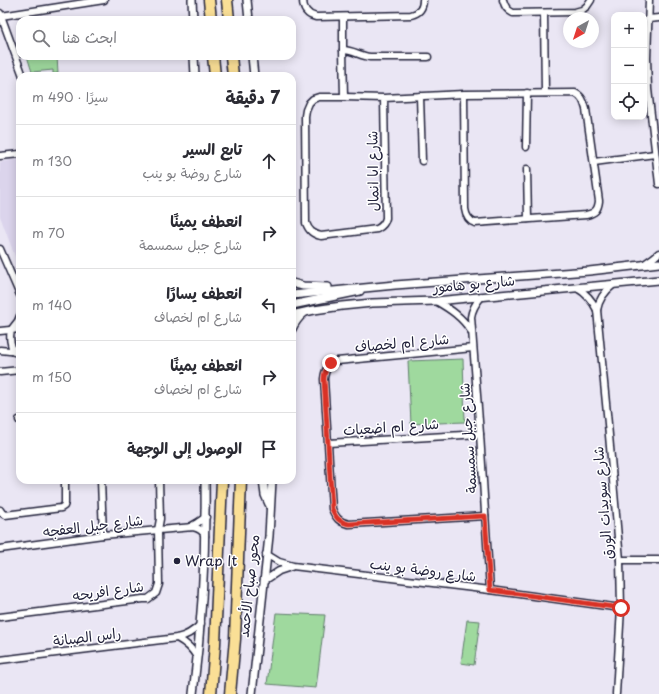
<!DOCTYPE html>
<html lang="ar">
<meta charset="utf-8">
<style>
:root{--surface:#fff;--page:#f7f7f7;--text:#2b2b33;--muted:#7c7c81;--line:#e1e1e2}
body{margin:0;font-family:"Playpen Sans","Playpen Sans Arabic",sans-serif;background:var(--page);color:var(--text);direction:rtl}
.controls{position:absolute;right:12px;top:12px;display:grid;overflow:hidden;border-radius:8px;box-shadow:0 2px 10px #0003}
.controls button{width:36px;height:36px;display:grid;place-items:center;padding:0;border:0;border-bottom:1px solid var(--line);background:var(--surface);color:var(--text);font:20px sans-serif}
.compass{position:absolute;left:563px;top:12px;width:36px;height:36px;border-radius:50%;background:var(--surface);box-shadow:0 2px 10px #0003;rotate:219deg}
.stop{position:absolute;width:12px;height:12px;margin:-9px;border:3px solid #d93025;border-radius:50%;background:#fff}
.stop.end{background:#d93025;border-color:#fff;box-shadow:0 1px 4px #0008}
.list{margin:0;padding:0;list-style:none}
h2{display:flex;justify-content:space-between;align-items:center;height:52px;margin:0;padding:0 16px;font-size:17px}
h2 small{font-size:13px;font-weight:400;color:var(--muted)}
.list li{display:grid;grid-template-columns:26px 1fr auto;gap:12px;align-items:center;box-sizing:border-box;height:72px;padding:0 16px;border-top:1px solid var(--line)}
.list b{display:block;font-size:15px;white-space:nowrap}
.list p{margin:0;font-size:13px;white-space:nowrap;color:var(--muted)}
.list em{font-size:13px;font-style:normal;color:var(--muted)}
.icon{flex:none;width:22px;height:22px;fill:none;stroke:currentColor;stroke-width:2;stroke-linecap:round;stroke-linejoin:round}
.map{position:relative;flex:none;width:659px;height:694px;overflow:hidden;direction:ltr}
.search{position:absolute;background:var(--surface);box-shadow:0 2px 10px #0003;left:16px;top:16px;width:280px;height:44px;display:flex;align-items:center;gap:10px;box-sizing:border-box;padding:0 14px;border-radius:12px;color:var(--muted);font-size:15px}
.panel{position:absolute;background:var(--surface);box-shadow:0 2px 10px #0003;left:16px;top:72px;width:280px;height:412px;border-radius:12px;direction:rtl}
.map>svg:first-child{display:block}
.built{fill:#dbd4ec}
.green{fill:#9fd99e;stroke:#607e6c}
.lines{fill:none;stroke-linecap:round;stroke-linejoin:round}
.minor-casing{stroke:#22223b;stroke-width:9}
.tertiary-casing{stroke:#22223b;stroke-width:10}
.trunk-casing{stroke:#22223b;stroke-width:13}
.minor{stroke:#fff;stroke-width:6}
.tertiary{stroke:#fff;stroke-width:7}
.trunk{stroke:#fadf96;stroke-width:10}
.route{stroke:#d93025;stroke-width:5}
.poi-dot{fill:#22223b;stroke:#fff;stroke-width:1.5}
.labels{text-anchor:middle;stroke-width:3;stroke-linejoin:round;paint-order:stroke}
.street-label{font-size:14px;fill:#22223b;stroke:#fff}
.poi-label{font-size:14px;fill:#22223b;stroke:#fff;text-anchor:start}
</style>
<div class="map">
<svg width="659" height="694" viewBox="0 0 659 694">
<rect width="100%" height="100%" fill="#eae6f4"/>
<filter id="ink" filterUnits="userSpaceOnUse"><feTurbulence type="fractalNoise" baseFrequency=".025" numOctaves="2"/><feDisplacementMap in="SourceGraphic" scale="8" xChannelSelector="R" yChannelSelector="G"/><feConvolveMatrix kernelMatrix="1 2 1 2 8 2 1 2 1" color-interpolation-filters="sRGB"/></filter>
<g filter="url(#ink)">
<!-- built -->
<polygon class="built" points="20,159 20,270 0,216 0,162"/>
<!-- green -->
<g class="green">
<polygon points="27,56 57,56 58,73 53,74 53,70 32,72"/>
<polygon points="463,359 465,422 411,424 408,361"/>
<polygon points="276,613 325,615 316,688 267,684"/>
<polygon points="467,620 480,621 474,665 461,663"/>
</g>
<g class="lines">
<!-- minor casing -->
<g class="minor-casing">
<g id="minor">
<path d="M303,0C303,9 307,15 316,17L411,15C419,13 423,9 423,0"/>
<path d="M503,0C505,7 507,10 513,13L575,12L582,10L587,6L591,0"/>
<polyline points="649,0 647,58 648,89 659,184"/>
<polyline points="0,13 23,76"/>
<polyline points="544,13 545,93"/>
<polyline points="1,16 104,0"/>
<polyline points="343,17 343,50 344,97"/>
<polyline points="648,19 659,18"/>
<path d="M343,50C353,50 360,56 370,57H428"/>
<polyline points="420,96 422,161"/>
<path d="M384,98L386,218C385,223 383,226 377,229L321,236C313,234 309,231 306,223L305,116L306,110L309,103L313,99L319,97H344L384,98L464,94L575,93C582,96 584,102 586,109L599,201C598,210 595,213 586,215L475,223C469,221 466,216 465,209L464,94"/>
<polyline points="526,147 527,93"/>
<polyline points="0,156 20,154"/>
<polyline points="594,162 655,154"/>
<polyline points="527,169 528,219"/>
<polyline points="0,249 20,295"/>
<polyline points="643,265 653,258 659,253"/>
<path d="M613,285C604,292 599,299 597,310L608,424L620,560L621,608L616,694"/>
<path d="M577,288C586,293 592,300 597,310"/>
<path d="M481,297C476,303 472,309 471,317L480,434L490,590"/>
<path d="M436,301C450,309 462,317 471,331"/>
<path d="M11,330C9,338 10,344 14,352"/>
<polyline points="11,330 18,321 20,316"/>
<polyline points="0,331 20,329"/>
<path d="M473,348L337,361C328,365 325,369 324,379L332,509C336,518 339,522 349,524L485,516"/>
<polyline points="0,350 20,352"/>
<polyline points="0,372 20,370"/>
<polyline points="19,420 20,420"/>
<polyline points="328,443 480,434"/>
<polyline points="101,480 103,535"/>
<polyline points="0,510 2,513 5,515 61,508 64,506 65,503 65,480"/>
<polyline points="190,527 197,523 206,517"/>
<path d="M0,549L103,535L193,527C198,528 203,530 205,536"/>
<polyline points="266,554 279,562 293,566 490,590 621,608"/>
<polyline points="620,560 659,560"/>
<polyline points="264,581 279,571 291,567"/>
<polyline points="0,617 143,599 148,599 156,593 159,584 158,530 160,519 159,480"/>
<path d="M177,638C186,643 192,648 197,657"/>
<path d="M0,660L177,638C187,636 194,631 201,624"/>
</g>
</g>
<!-- tertiary casing -->
<g class="tertiary-casing">
<g id="tertiary">
<polyline points="192,0 193,20"/>
<polyline points="247,0 249,20"/>
<polyline points="194,56 195,76"/>
<polyline points="252,56 254,76"/>
<polyline points="292,283 303,286 328,287"/>
<polyline points="292,295 395,285 589,271 659,263"/>
<polyline points="292,305 360,291"/>
<polyline points="292,315 314,310 342,306 372,303 436,301 659,280"/>
<path d="M292,329C295,322 298,318 304,313"/>
<polyline points="263,480 265,495 269,504"/>
<path d="M193,694C202,623 206,552 205,480"/>
<polyline points="252,694 269,536 272,480"/>
</g>
</g>
<!-- trunk casing -->
<g class="trunk-casing">
<g id="trunk">
<polyline points="209,0 211,20"/>
<polyline points="227,0 229,20"/>
<polyline points="213,56 215,76"/>
<polyline points="231,56 233,76"/>
<polyline points="211,694 215,644 222,480"/>
<polyline points="230,694 235,639 241,480"/>
</g>
</g>
<!-- minor -->
<use href="#minor" class="minor"/>
<!-- tertiary -->
<use href="#tertiary" class="tertiary"/>
<!-- trunk -->
<use href="#trunk" class="trunk"/>
</g>
</g>
<g class="lines" filter="url(#ink)">
<!-- route -->
<path class="route" d="M331,363C326,368 324,372 324,379L332,509C336,518 339,522 349,524L485,516L490,590L621,608"/>
</g>
<!-- markers -->
<circle class="poi-dot" cx="177" cy="561" r="4"/>
<g class="labels">
<!-- street labels -->
<g class="street-label">
<text transform="translate(373 171) rotate(-91)" y="5">شارع ابا انمال</text>
<text transform="translate(474 284) rotate(-5)" y="5">شارع بو هامور</text>
<text transform="translate(402 343) rotate(-5)" y="5">شارع ام لخصاف</text>
<text transform="translate(391 427) rotate(-4)" y="5">شارع ام اضعيات</text>
<text transform="translate(468 438) rotate(-94)" y="5">شارع جبل سمسمة</text>
<text transform="translate(603 503) rotate(-95)" y="5">شارع سويدات الورق</text>
<text transform="translate(93 526) rotate(-7)" y="5">شارع جبل العفجه</text>
<text transform="translate(423 570) rotate(7)" y="5">شارع روضة بو ينب</text>
<text transform="translate(249 586) rotate(-84)" y="5">محور صباح الأحمد</text>
<text transform="translate(108 591) rotate(-8)" y="5">شارع افريحه</text>
<text transform="translate(87 637) rotate(-7)" y="5">راس الصبانة</text>
</g>
<!-- poi labels -->
<g class="poi-label">
<text x="185" y="566">Wrap It</text>
</g>
</g>
</svg>
<div class="controls">
<button>+</button>
<button>−</button>
<button><svg class="icon" aria-label="locate" viewBox="0 0 24 24"><circle cx="12" cy="12" r="6"/><path d="M12 2v4M12 18v4M2 12h4M18 12h4"/></svg></button>
</div>
<svg class="compass" viewBox="-18 -18 36 36"><path d="M0-13l5 13h-10z" fill="#e53935"/><path d="M0 13l5-13h-10z" fill="#7c7c81"/></svg>
<div class="stop" style="left:621px;top:608px"></div>
<div class="stop end" style="left:331px;top:363px"></div>
<div class="search"><svg class="icon" aria-label="search" viewBox="0 0 24 24"><circle cx="10" cy="10" r="6"/><path d="M15 15l6 6"/></svg>ابحث هنا</div>
<section class="panel">
<h2>7 دقيقة<small>سيرًا · 490 m</small></h2>
<ul class="list">
<li><svg class="icon" aria-label="ahead" viewBox="0 0 24 24"><path d="M12 20V5M6 11l6-6 6 6"/></svg><div><b>تابع السير</b><p>شارع روضة بو ينب</p></div><em>130 m</em></li>
<li><svg class="icon" aria-label="right" viewBox="0 0 24 24"><path d="M7 20v-9h11M14 6l5 5-5 5"/></svg><div><b>انعطف يمينًا</b><p>شارع جبل سمسمة</p></div><em>70 m</em></li>
<li><svg class="icon" aria-label="left" viewBox="0 0 24 24"><path d="M17 20v-9H6M10 6l-5 5 5 5"/></svg><div><b>انعطف يسارًا</b><p>شارع ام لخصاف</p></div><em>140 m</em></li>
<li><svg class="icon" aria-label="right" viewBox="0 0 24 24"><path d="M7 20v-9h11M14 6l5 5-5 5"/></svg><div><b>انعطف يمينًا</b><p>شارع ام لخصاف</p></div><em>150 m</em></li>
<li><svg class="icon" aria-label="arrive" viewBox="0 0 24 24"><path d="M6 21V4h12l-3 4 3 4H6"/></svg><div><b>الوصول إلى الوجهة</b></div></li>
</ul>
</section>
</div>
